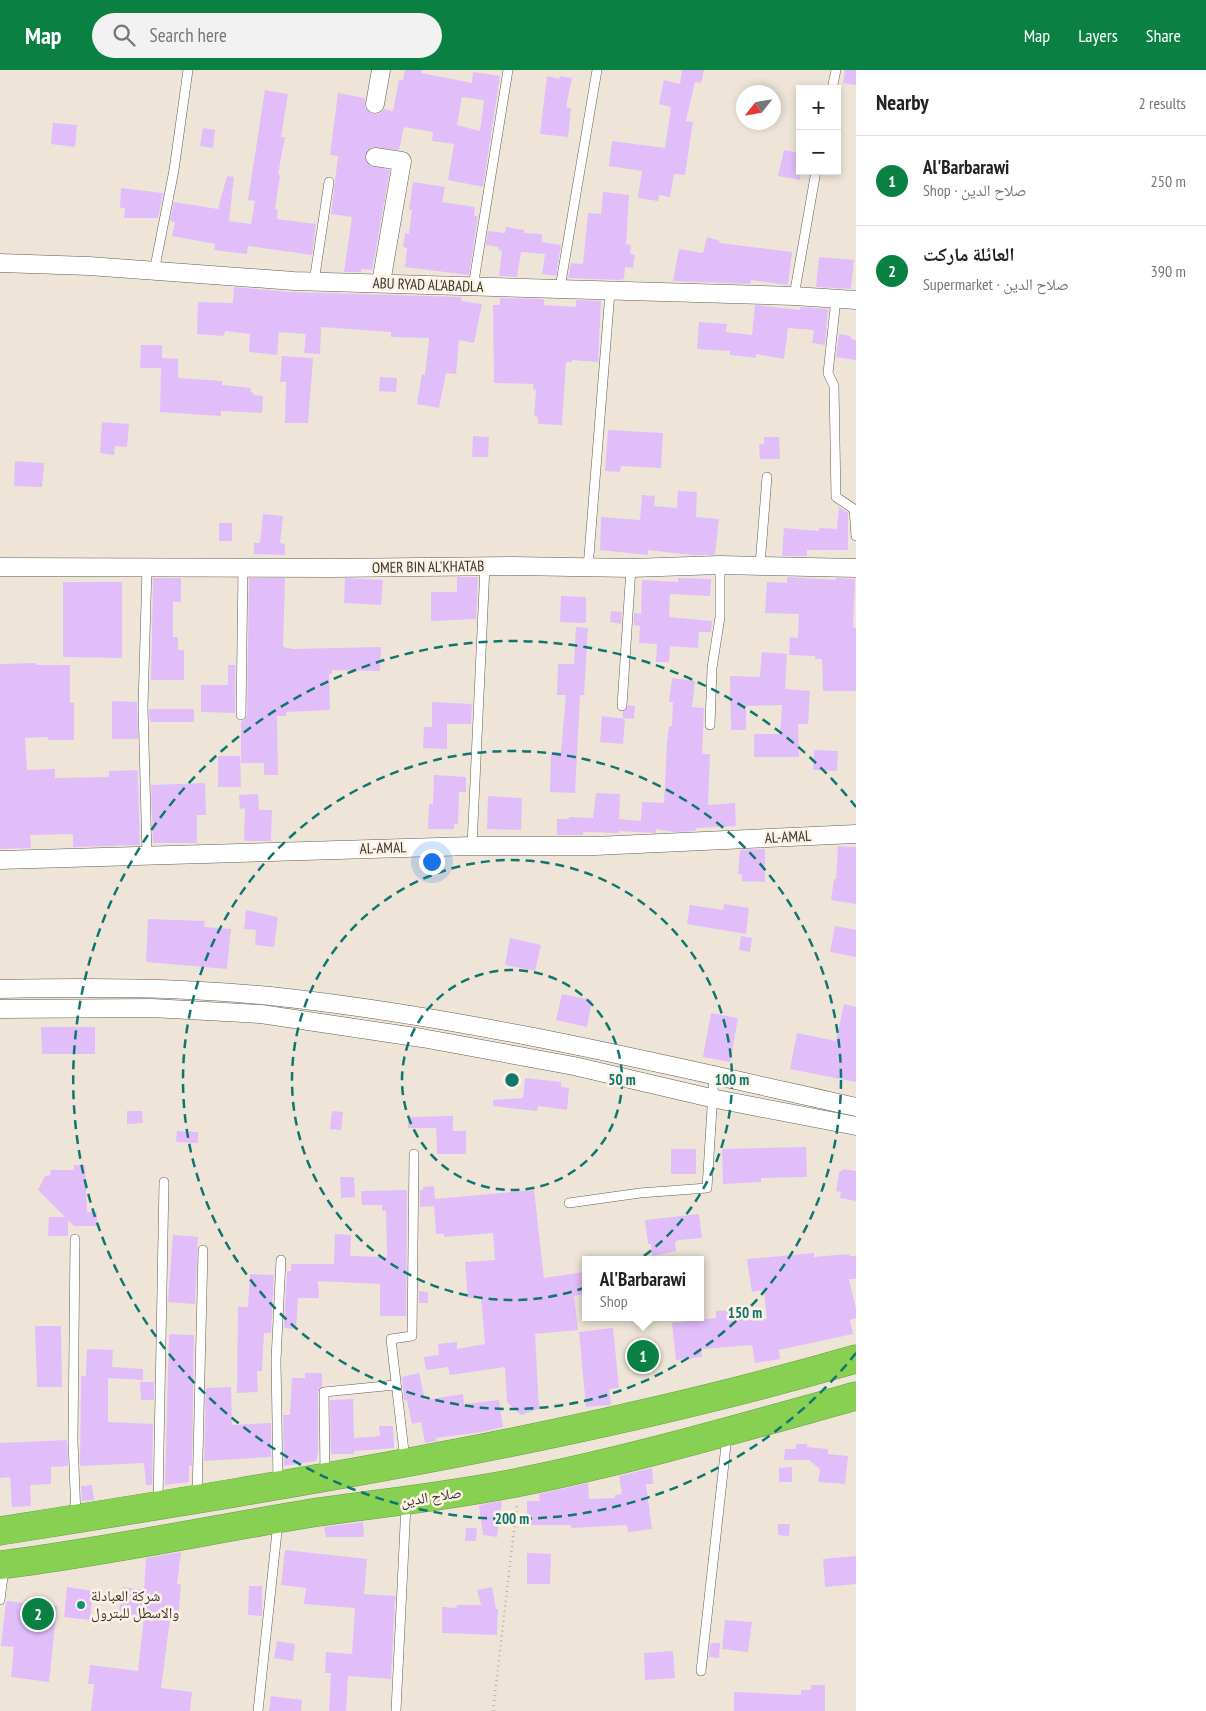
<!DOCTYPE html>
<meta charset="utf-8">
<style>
:root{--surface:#fff;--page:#f2f2f2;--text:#222;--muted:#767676;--line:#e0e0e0;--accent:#0b8043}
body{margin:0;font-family:"PT Sans Narrow","Noto Naskh Arabic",sans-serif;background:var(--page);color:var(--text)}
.controls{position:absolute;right:15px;top:15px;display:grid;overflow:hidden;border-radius:0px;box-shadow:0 2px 8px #0003}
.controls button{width:45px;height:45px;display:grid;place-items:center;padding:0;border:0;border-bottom:1px solid var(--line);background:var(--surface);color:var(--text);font:25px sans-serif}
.compass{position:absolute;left:736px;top:15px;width:45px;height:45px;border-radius:50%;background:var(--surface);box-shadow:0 2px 8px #0003;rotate:239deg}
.you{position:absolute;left:431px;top:791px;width:18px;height:18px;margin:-12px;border:4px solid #fff;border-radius:50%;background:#1a73e8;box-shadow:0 0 0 8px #1a73e833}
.badge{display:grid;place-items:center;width:32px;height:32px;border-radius:50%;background:var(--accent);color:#fff;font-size:16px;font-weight:700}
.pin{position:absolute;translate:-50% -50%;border:2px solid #fff;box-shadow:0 1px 5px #0006}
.popup{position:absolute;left:582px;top:1186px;width:122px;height:65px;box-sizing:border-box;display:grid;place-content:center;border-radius:0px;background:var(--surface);filter:drop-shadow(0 1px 4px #0005);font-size:16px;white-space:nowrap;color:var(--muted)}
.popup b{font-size:19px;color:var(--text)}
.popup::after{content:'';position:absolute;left:50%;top:100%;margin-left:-10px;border:10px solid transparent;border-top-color:var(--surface)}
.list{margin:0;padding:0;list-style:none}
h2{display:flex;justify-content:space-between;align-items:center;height:65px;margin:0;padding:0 20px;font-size:21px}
h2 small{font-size:16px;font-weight:400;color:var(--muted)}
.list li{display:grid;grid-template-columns:32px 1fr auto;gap:15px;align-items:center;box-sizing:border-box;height:90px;padding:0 20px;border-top:1px solid var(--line)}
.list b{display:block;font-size:19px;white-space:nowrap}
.list p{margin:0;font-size:16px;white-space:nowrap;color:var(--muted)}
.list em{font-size:16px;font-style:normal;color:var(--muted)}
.icon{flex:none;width:28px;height:28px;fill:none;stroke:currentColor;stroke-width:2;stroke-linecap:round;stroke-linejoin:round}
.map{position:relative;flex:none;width:856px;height:1641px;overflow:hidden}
header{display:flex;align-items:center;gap:30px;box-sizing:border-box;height:70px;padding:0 25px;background:var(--accent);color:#fff}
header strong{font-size:24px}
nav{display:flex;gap:28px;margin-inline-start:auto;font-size:18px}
.search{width:350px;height:45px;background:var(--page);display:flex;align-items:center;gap:12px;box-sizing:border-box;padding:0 18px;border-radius:28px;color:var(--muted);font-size:19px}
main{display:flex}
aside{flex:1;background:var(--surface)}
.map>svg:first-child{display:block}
.building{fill:#e1bef9;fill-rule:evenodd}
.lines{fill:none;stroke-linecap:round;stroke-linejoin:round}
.lane-casing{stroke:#645c51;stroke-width:10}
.street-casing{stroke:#645c51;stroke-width:19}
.highway-casing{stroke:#6c9a45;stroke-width:29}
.path{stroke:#b6afa4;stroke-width:2.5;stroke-dasharray:1 4;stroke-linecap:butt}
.lane{stroke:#fff;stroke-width:9}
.street{stroke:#fff;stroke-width:18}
.highway{stroke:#87d051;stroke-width:28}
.ring{fill:none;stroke:#0f766e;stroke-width:2.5;stroke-dasharray:9 6}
.poi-dot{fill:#119178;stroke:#fcf2e5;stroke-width:2}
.labels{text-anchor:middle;stroke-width:5;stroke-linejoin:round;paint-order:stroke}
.street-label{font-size:15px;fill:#393530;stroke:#fcf2e5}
.poi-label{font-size:15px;fill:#393530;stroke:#fcf2e5;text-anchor:start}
.centre{fill:#0f766e;stroke:#fcf2e5;stroke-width:2.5}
.ring-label{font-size:15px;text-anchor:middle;font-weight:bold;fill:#0f766e;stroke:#fcf2e5;stroke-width:5;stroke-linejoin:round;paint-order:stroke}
</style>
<header>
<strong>Map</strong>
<div class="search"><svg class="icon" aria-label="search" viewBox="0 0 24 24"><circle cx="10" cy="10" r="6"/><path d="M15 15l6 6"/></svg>Search here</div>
<nav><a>Map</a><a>Layers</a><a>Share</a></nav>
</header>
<main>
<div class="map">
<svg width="856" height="1641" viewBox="0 0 856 1641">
<rect width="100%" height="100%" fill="#eee5d8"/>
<!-- building -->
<g class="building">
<path d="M405,0H422L421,3L472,13L473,2L500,6L483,117L448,110L454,74L432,71L433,62L404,57L399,80L371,77L365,85L368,95L390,100L372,200L361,199V202H344L352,147L331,144L338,86L330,85L338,23L365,28V38L373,44H379L384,39L393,41L399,10H403ZM462,27L484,30L480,61L457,55Z"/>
<polygon points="682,0 704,0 701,13 695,12 686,51 693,52 685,105 674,104 670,127 659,125 658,131 638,128 642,101 609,96 612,71 665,78 671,37 659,34 664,10 680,14"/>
<polygon points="845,0 856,0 856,15 843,13"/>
<polygon points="547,6 559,9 560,6 572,8 566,37 571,38 568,67 540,64"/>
<polygon points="265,20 288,24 281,67 285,67 278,104 280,105 275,139 278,140 277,149 316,154 312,185 248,176 247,184 214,180 215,174 172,166 175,152 170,151 174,132 218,139 227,106 234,107 229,151 251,154 255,131 248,130"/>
<polygon points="53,53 77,55 75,77 51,74"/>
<polygon points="203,58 215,60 213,78 200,76"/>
<polygon points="784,80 800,83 800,110 778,106"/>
<polygon points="413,112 445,117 442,132 475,137 474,146 478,146 469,205 405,197 407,178 403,177 405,163 409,164 412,140 409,140"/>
<polygon points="121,118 163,123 158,148 124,148 125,138 120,138"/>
<polygon points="603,122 629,125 626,174 631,175 630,184 635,185 633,198 625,197 624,209 620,210 568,208 571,193 583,194 588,143 601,144"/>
<polygon points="506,157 524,160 524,163 542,164 542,172 561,175 556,206 542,204 545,184 521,182 517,207 499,206 502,181 498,180 499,177 486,175 488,161 505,163"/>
<polygon points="707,167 720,171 719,173 792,182 788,215 751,210 750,214 673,211 679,179 703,183"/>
<polygon points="819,187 854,190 851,219 816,217"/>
<polygon points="234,217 290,222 462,227 461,231 482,234 474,273 459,270 456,304 446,303 439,338 417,334 422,304 425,305 429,268 391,267 391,262 321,257 320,284 304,283 306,264 279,262 277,285 249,282 250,264 225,261 224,266 197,264 198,232 233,233"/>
<polygon points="500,228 544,229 544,235 576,237 576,230 601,231 598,292 572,290 572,292 566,292 562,355 538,354 538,347 534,346 536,320 533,319 533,314 494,313 493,235 500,235"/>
<polygon points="755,235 800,240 800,237 828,239 825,275 812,273 814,260 788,258 784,289 756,284 756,288 730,285 730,281 697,279 699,252 727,254 726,262 752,265"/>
<polygon points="839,264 851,266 851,269 856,270 856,290 836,287"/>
<polygon points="141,275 162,275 162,288 178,289 178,308 222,311 222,315 251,318 250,322 254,323 253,325 263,326 262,343 221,341 221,346 160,342 161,298 140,298"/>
<polygon points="282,286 313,288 308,353 285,353 286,312 280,312"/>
<polygon points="380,307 397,308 396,322 379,321"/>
<polygon points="102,352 129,354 127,377 115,376 114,385 100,383"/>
<polygon points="608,360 663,363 661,398 621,396 620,402 605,401"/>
<polygon points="473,366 489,367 488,387 472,387"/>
<polygon points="764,367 779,367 780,389 760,389 759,374 764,374"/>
<polygon points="15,391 44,393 42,417 14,416"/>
<polygon points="678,421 697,422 696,447 719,449 715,485 693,485 648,480 648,485 600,480 601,447 640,450 642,425 655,426 654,436 677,438"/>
<polygon points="839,437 848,443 848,480 807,480 807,486 782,486 784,458 819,461 819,458 837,459"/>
<polygon points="263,444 283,446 280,473 285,474 285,485 254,484 254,473 260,473"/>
<rect x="219" y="453" width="13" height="18"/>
<polygon points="457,507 478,507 476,549 431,551 431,522 457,522"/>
<polygon points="787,507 836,510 836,508 855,509 853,557 856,558 856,621 823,621 822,589 815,589 815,586 789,585 790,567 798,568 799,544 765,543 767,512 787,513"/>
<polygon points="153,508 181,508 181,532 173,532 173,567 178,567 178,580 184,580 184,610 151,610"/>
<polygon points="249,508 285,508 283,577 293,579 381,577 380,601 332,600 332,604 329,604 330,640 286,642 286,646 277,646 278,705 264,705 264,693 241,693 241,651 244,650 247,645"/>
<polygon points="345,508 383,510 381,535 344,533"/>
<polygon points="678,508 711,509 710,526 670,524 669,547 712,551 711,562 699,562 698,578 670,576 669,592 656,592 657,574 639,573 640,556 634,555 634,543 641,544 642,510 678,512"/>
<polygon points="63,512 122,512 122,588 63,587"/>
<polygon points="561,526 586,527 586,553 560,552"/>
<polygon points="611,541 622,542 621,554 610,552"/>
<polygon points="576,557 588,558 584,625 580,625 575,723 550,722 551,682 561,682 566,625 557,625 558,594 574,594"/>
<polygon points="762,582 787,584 785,619 810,621 808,654 798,654 799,687 754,687 754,664 780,664 782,635 746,636 746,660 731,660 730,606 760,607"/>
<polygon points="36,593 37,595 70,595 70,633 74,633 74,670 48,670 48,667 25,668 27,700 55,699 55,708 109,707 109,701 138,700 140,775 73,777 73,764 30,765 31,778 0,779 0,594"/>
<polygon points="228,595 235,595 235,643 201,642 201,615 228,615"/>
<polygon points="672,608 695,611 692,637 704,638 702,684 710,684 708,735 735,733 736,756 696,758 695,761 674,762 656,759 656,763 619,761 619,763 583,762 583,765 557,765 557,749 569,749 569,747 593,748 596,723 620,724 619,749 641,751 642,732 664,733 667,674 669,656 672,656 673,632 669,632"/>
<polygon points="112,631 137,632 138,669 112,669"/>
<polygon points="432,632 472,634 471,654 447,654 447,679 423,678 424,657 432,657"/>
<polygon points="628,635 635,636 634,649 623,648 623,642"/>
<polygon points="149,639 194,639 194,652 150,652"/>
<polygon points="602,646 625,649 623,674 600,672"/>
<polygon points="814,680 838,681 837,701 813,700"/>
<polygon points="218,686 240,686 241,717 218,717"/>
<polygon points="434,705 466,707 466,722 459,722 458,754 454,754 454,759 428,759 429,734 433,734"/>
<polygon points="205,713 206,745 197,745 197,773 153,773 151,715"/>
<polygon points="258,724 259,740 272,740 271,771 244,771 245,738 240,739 239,725"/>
<polygon points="488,726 522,728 521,760 487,759"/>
<polygon points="838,776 856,777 856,834 831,830 834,809 836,809"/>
<polygon points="765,779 765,812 742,811 742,804 738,804 740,780"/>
<polygon points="724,834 749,838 746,864 687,854 690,835 723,840"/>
<polygon points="246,840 278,847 274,877 255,875 256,860 244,859"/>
<polygon points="148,849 205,851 204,857 231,859 227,899 146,892"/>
<polygon points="835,856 856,860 856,887 830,882"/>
<polygon points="741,866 752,868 750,882 739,880"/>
<polygon points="510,868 541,875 535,901 505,895"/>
<polygon points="562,924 592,930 587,957 556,950"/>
<polygon points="844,934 856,937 856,1012 790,999 797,963 836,971"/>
<polygon points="711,943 738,948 730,992 703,987"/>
<polygon points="41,957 95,957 95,984 42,984"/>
<polygon points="525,1008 561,1012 561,1017 569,1018 567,1040 538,1036 537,1041 493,1036 493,1030 523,1028"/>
<polygon points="127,1041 142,1041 143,1053 127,1054"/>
<polygon points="332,1041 343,1042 341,1060 330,1059"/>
<polygon points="453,1046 453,1061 466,1061 466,1084 437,1084 436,1058 408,1058 408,1047"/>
<polygon points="177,1061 198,1062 198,1073 176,1072"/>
<polygon points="806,1077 807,1107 761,1108 761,1112 723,1114 722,1079"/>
<rect x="671" y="1079" width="25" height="25"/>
<polygon points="74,1095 85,1095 87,1142 97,1142 97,1156 74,1156 68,1150 68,1166 48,1166 49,1147 65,1147 38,1120 45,1106 51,1105 50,1100 74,1100"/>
<polygon points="843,1099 856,1101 856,1131 840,1128 841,1122 836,1121 839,1103"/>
<polygon points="340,1107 354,1107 355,1127 341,1128"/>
<polygon points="434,1116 435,1129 534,1120 544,1208 584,1202 586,1224 574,1226 578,1260 535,1264 539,1339 521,1345 507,1332 505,1297 450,1305 448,1297 426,1300 424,1287 439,1285 438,1274 457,1272 457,1279 485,1274 481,1228 468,1228 465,1192 495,1190 493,1163 444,1167 444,1164 436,1164 434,1136 420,1137 420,1120 423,1120 423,1117"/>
<polygon points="407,1120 406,1246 380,1246 380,1214 318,1211 319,1228 298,1228 296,1259 284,1258 287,1201 291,1201 291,1194 334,1194 335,1164 351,1165 350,1186 387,1187 386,1141 382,1141 382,1135 362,1135 361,1121"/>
<polygon points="699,1144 702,1168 679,1170 675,1172 676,1181 652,1186 651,1174 648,1174 645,1150"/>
<polygon points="173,1165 198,1167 195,1234 168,1232"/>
<polygon points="814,1183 814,1187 849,1184 850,1186 856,1186 856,1209 849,1209 856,1239 856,1248 850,1250 853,1264 779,1280 780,1289 755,1293 752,1275 701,1279 702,1287 676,1290 672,1253 716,1248 716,1241 742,1239 743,1250 767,1249 764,1220 752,1222 747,1189"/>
<polygon points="250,1204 274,1205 271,1263 264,1263 262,1301 257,1301 258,1322 237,1323 238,1237 248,1237"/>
<polygon points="419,1221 428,1222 428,1233 419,1233"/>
<polygon points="35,1256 61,1256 62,1317 37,1317"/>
<polygon points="613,1258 619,1318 609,1319 611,1335 586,1337 579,1262"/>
<polygon points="169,1264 194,1265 192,1396 189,1396 189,1412 165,1415"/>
<polygon points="87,1279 113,1280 112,1297 143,1299 143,1310 108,1308 108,1352 153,1354 152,1415 146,1415 144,1393 80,1396 81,1306 86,1306"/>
<polygon points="305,1303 322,1303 322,1316 318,1322 318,1384 316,1391 284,1396 283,1345 290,1345 292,1308 305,1308"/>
<polygon points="419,1303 425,1330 463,1324 464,1334 499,1330 503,1357 482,1362 436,1368 437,1371 425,1373 421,1352 412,1354 407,1330 404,1330 402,1307"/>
<polygon points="140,1312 154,1312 154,1330 141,1330"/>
<polygon points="231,1317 232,1355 271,1353 271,1387 204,1391 206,1318"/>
<polygon points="353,1329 354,1368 380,1366 379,1356 393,1356 394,1378 354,1381 354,1384 331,1384 330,1330"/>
<polygon points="67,1370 68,1396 51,1397 51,1414 30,1415 31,1436 12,1437 10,1407 0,1408 0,1373"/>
<polygon points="796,1374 807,1374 807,1377 828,1379 828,1384 848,1386 845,1414 818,1412 820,1399 809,1390 784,1390 785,1379 796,1379"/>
<polygon points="792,1397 792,1412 779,1412 779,1398"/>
<polygon points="652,1398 653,1414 646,1414 652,1459 628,1462 627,1455 571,1458 571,1455 527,1455 527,1431 540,1431 539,1424 588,1413 589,1429 615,1428 615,1425 622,1424 619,1406"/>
<polygon points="92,1415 94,1430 82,1431 81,1416"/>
<polygon points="502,1431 497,1467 483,1465 479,1435"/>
<polygon points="363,1452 364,1467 326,1467 324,1457"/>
<polygon points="778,1454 790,1454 789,1466 778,1465"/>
<polygon points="466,1458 477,1458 476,1471 465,1471"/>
<polygon points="285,1480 367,1489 364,1524 395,1526 391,1609 348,1606 346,1641 329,1641 331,1603 325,1603 326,1582 352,1584 355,1538 304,1534 306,1518 281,1515"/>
<polygon points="181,1482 177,1514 181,1514 178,1550 170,1549 161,1618 192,1622 190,1641 91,1641 94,1614 88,1614 90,1595 138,1601 144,1547 119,1544 122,1517 144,1520 146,1488"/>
<polygon points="527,1483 551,1484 550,1514 527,1514"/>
<polygon points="856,1486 856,1514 825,1517 823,1489"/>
<polygon points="249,1516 262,1516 262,1546 248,1545"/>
<polygon points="67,1517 93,1521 90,1550 64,1547"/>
<polygon points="492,1517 496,1539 498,1539 497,1565 442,1563 442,1537 457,1538 456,1535 481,1535 477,1520"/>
<polygon points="6,1531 57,1536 49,1612 11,1607 14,1577 1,1576"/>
<polygon points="725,1550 752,1552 748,1582 722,1579"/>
<polygon points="277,1571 295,1574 293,1591 274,1588"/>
<polygon points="710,1573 720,1573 719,1588 709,1587"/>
<polygon points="673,1581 675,1608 645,1610 644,1583"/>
<polygon points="811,1615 825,1615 825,1641 734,1641 734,1622 801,1625 801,1620 811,1620"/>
<polygon points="271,1626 302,1630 301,1641 269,1641"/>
</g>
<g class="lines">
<!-- lane casing -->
<g class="lane-casing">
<g id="lane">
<polyline points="832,19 836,0"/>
<polyline points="154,202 174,100 188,0"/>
<polyline points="314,212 329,112"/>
<polyline points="473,217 508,0"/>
<polyline points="560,218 597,0"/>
<polyline points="794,226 816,101"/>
<polyline points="836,229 828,303 834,316 836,427 854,439 856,466"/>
<polyline points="760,495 767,407"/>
<polyline points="588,498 610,222"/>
<polyline points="622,636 631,498"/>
<polyline points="241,645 243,498"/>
<polyline points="710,655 712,598 720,547 720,495"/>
<polyline points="472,776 485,496"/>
<polyline points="147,785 143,636 147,498"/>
<polyline points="569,1133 640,1123 707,1118 714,1006"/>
<polyline points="75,1169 73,1371 76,1446"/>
<polyline points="405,1390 391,1269 412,1266 414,1084"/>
<polyline points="325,1405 324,1322 395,1315"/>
<polyline points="278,1412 276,1290 281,1190"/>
<polyline points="197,1427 203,1180"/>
<polyline points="158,1432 164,1112"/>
<polyline points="0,1530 4,1498"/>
<polyline points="701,1601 727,1366"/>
<polyline points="258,1641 278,1452"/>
<polyline points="396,1641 406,1434"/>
</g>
</g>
<!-- street casing -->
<g class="street-casing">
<g id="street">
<polyline points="375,34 381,0"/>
<polyline points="375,87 402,91 381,213"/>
<polyline points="0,193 89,196 294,211 794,226 856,230"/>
<polyline points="0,497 332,498 512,496 631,498 720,495 856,498"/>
<polyline points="0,790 472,776 595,776 856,764"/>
<path d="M0,919C90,917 180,917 270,926C467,947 663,994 856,1037"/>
<polyline points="0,939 152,938 261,944 422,968 574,996 711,1028 856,1056"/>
</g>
</g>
<!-- highway casing -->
<g class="highway-casing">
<g id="highway">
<path d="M0,1461C287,1415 576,1370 856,1289"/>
<path d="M0,1495C105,1482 208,1460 312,1443C381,1433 451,1426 520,1412C634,1389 744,1357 856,1326"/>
</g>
</g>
<!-- path -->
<polyline class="path" points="493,1641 517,1434"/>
<!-- lane -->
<use href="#lane" class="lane"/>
<!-- street -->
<use href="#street" class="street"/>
<!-- highway -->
<use href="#highway" class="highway"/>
</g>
<!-- distance rings -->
<g class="ring">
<circle cx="512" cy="1010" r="110"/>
<circle cx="512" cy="1010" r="220"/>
<circle cx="512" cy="1010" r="329"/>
<path d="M856 1283A439 439 0 1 1 856 737"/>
</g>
<!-- markers -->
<circle class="poi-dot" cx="81" cy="1535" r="5"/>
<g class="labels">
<!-- street labels -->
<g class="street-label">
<text transform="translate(428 215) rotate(2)" y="5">ABU RYAD AL'ABADLA</text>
<text transform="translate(428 497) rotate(-1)" y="5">OMER BIN AL'KHATAB</text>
<text transform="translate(788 767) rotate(-3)" y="5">AL-AMAL</text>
<text transform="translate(383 778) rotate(-2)" y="5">AL-AMAL</text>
<text transform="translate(431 1427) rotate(-9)" y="5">صلاح الدين</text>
</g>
<!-- poi labels -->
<g class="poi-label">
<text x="91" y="1531">شركة العبادلة<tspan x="91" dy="17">والاسطل للبترول</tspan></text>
</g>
</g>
<circle cx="512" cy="1010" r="8" class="centre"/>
<g class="ring-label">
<text x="622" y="1015">50 m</text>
<text x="732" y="1015">100 m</text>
<text x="745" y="1248">150 m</text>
<text x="512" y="1454">200 m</text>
</g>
</svg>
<div class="controls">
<button>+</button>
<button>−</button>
</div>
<svg class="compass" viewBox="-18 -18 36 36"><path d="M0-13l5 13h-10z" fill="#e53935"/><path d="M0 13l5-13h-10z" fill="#767676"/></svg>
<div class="you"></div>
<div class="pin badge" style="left:643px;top:1286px">1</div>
<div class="popup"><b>Al'Barbarawi</b>Shop</div>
<div class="pin badge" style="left:38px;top:1544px">2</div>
</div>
<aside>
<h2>Nearby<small>2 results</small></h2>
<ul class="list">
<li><span class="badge">1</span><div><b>Al'Barbarawi</b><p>Shop · صلاح الدين</p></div><em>250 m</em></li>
<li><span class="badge">2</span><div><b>العائلة ماركت</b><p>Supermarket · صلاح الدين</p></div><em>390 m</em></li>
</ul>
</aside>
</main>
